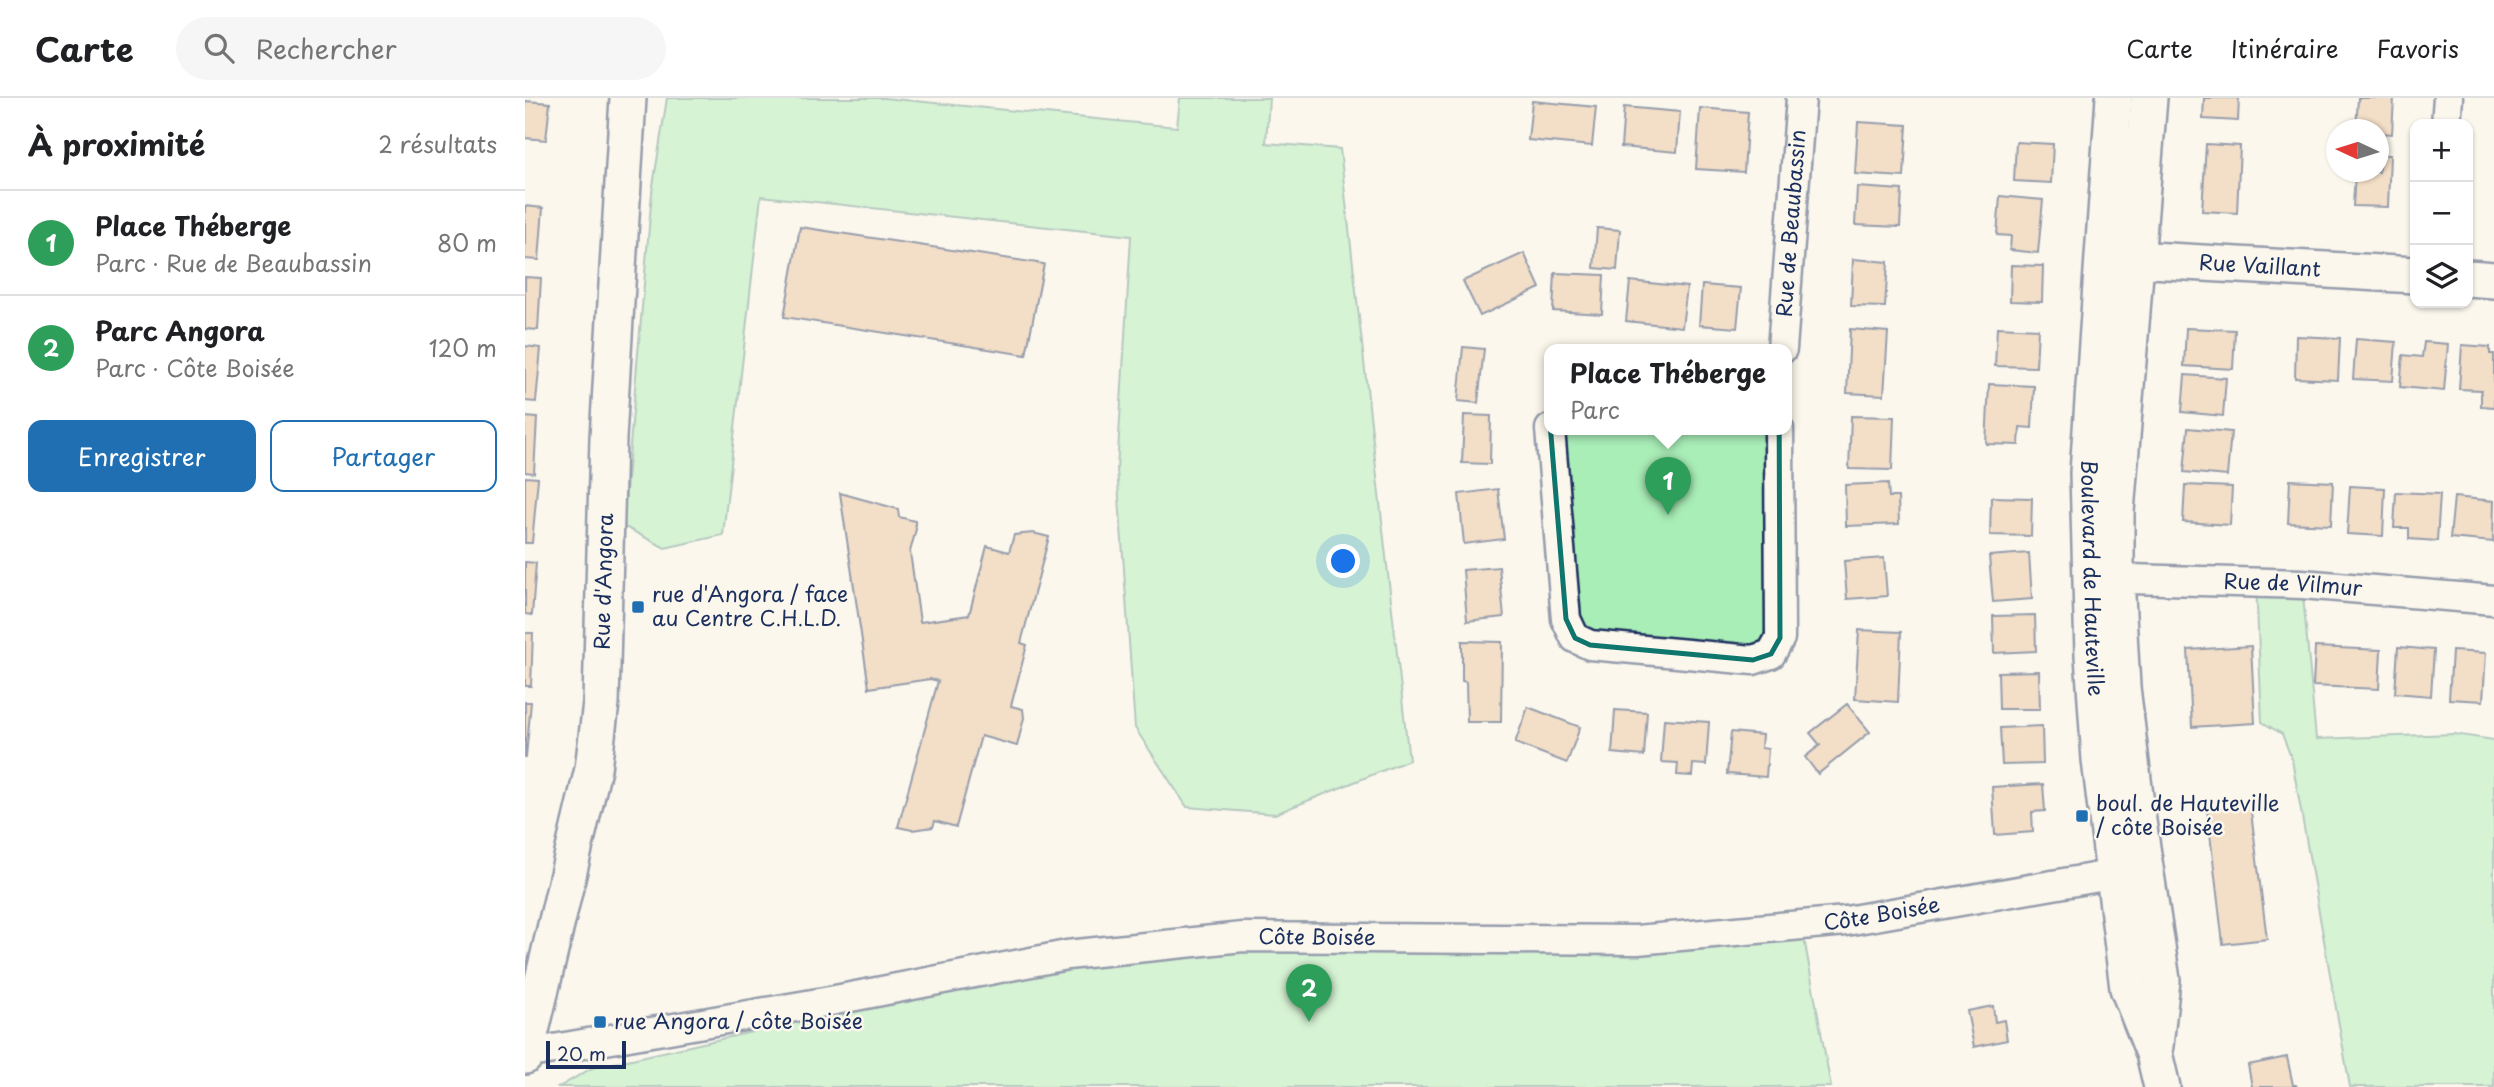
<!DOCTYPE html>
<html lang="fr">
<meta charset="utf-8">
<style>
:root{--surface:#fff;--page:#f6f6f6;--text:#202124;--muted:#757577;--line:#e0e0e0;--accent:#1f6fb2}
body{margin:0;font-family:"Playpen Sans",sans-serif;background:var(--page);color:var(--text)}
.controls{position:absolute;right:21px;top:21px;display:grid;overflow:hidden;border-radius:14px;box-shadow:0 2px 5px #0004}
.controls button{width:63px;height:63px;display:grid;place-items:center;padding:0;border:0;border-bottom:2px solid var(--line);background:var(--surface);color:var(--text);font:35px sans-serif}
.compass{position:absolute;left:1801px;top:21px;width:63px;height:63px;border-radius:50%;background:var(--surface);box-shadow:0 2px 5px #0004;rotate:274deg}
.scale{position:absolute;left:21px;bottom:18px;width:80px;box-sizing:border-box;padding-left:7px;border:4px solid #1b2f5e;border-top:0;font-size:19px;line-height:24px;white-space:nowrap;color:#1b2f5e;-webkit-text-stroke:5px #fbf7ec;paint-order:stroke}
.you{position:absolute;left:819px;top:464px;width:24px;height:24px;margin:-18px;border:5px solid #fff;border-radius:50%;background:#1a73e8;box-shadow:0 0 0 10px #1a73e833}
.badge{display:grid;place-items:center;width:46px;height:46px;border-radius:50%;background:var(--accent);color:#fff;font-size:23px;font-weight:700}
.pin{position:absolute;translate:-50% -58px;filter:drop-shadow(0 2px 4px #0008)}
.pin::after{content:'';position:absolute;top:37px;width:24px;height:21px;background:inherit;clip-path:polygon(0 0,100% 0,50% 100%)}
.popup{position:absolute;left:1019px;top:246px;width:248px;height:91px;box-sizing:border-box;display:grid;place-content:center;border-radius:14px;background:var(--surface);filter:drop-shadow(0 2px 5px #0005);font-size:23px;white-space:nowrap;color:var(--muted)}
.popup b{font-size:26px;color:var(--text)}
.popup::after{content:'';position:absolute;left:50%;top:100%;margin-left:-14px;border:14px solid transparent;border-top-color:var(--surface)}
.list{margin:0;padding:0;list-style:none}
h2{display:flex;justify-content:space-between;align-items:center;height:91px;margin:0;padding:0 28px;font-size:30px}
h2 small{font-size:23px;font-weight:400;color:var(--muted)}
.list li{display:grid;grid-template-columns:46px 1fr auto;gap:21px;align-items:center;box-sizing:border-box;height:105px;padding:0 28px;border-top:2px solid var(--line)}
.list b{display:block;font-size:26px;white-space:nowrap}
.list p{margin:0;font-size:23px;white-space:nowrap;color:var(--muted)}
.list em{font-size:23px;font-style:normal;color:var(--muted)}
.actions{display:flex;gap:14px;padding:21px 28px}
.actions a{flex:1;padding:16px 0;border:2px solid var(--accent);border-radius:14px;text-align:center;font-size:24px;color:var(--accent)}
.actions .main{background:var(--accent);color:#fff}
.icon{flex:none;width:38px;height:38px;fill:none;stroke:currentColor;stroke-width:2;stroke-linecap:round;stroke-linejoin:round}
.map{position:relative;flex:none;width:1969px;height:989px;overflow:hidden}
header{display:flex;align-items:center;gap:42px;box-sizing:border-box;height:98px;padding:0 35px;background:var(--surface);border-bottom:2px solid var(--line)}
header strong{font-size:33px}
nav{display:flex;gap:38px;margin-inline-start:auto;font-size:24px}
.search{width:490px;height:63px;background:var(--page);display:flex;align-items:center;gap:18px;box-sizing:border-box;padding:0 24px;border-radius:38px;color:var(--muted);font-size:26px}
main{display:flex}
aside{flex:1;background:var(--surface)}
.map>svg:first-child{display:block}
.green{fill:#a9edb7;stroke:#628e8a;stroke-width:2}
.building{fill:#e9c099;stroke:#1b2f5e;stroke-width:2}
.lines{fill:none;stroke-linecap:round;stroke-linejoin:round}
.minor-casing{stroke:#1b2f5e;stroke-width:33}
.tertiary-casing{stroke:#1b2f5e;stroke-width:40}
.minor{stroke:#fbf7ec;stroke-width:28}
.tertiary{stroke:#fbf7ec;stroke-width:35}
.marked{fill:none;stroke:#0f766e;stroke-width:5;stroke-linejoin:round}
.poi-dot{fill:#1f6fb2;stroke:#fbf7ec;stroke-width:2.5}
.labels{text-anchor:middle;stroke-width:5;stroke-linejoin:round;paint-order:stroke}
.street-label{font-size:21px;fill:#1b2f5e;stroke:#fbf7ec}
.poi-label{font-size:21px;fill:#1b2f5e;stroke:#fbf7ec;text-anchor:start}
</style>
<header>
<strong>Carte</strong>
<div class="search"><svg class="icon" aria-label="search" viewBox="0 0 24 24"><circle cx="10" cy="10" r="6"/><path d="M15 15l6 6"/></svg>Rechercher</div>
<nav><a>Carte</a><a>Itinéraire</a><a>Favoris</a></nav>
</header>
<main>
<aside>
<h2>À proximité<small>2 résultats</small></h2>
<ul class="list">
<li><span class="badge" style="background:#2e9e5b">1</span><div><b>Place Théberge</b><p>Parc · Rue de Beaubassin</p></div><em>80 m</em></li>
<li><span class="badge" style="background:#2e9e5b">2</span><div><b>Parc Angora</b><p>Parc · Côte Boisée</p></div><em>120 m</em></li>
</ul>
<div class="actions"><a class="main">Enregistrer</a><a>Partager</a></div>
</aside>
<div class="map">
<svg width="1969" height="989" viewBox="0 0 1969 989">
<rect width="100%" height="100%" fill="#fbf7ec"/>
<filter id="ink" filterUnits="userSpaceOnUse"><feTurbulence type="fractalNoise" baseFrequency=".0143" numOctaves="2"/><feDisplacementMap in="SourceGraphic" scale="14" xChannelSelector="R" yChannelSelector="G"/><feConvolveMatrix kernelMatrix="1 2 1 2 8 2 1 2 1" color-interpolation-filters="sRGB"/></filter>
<g filter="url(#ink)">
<!-- green -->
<g class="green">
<polygon points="142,0 359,0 652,29 655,0 744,0 741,45 815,51 884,662 750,716 662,709 610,630 592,371 606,138 236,98 198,437 140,450 98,428 127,94"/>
<polygon points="1025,331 1254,331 1246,556 1050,540"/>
<polygon points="1731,485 1777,486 1791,641 1929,636 1969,642 1969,989 1825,989 1767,662 1757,636 1737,624"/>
<polygon points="1279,840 1306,989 34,989 67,970 481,877 711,849 1084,856"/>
</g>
<!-- building -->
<g class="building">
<polygon points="1679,0 1714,0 1713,23 1678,21"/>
<polygon points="1833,0 1869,0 1867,36 1854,35 1854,32 1831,32"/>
<polygon points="0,3 25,5 21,42 0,40"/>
<polygon points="1007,3 1071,9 1067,48 1003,42"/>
<polygon points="1099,9 1155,14 1152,54 1096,49"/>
<polygon points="1175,10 1223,14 1219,74 1171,71"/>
<polygon points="1333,24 1382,27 1379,79 1330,76"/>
<polygon points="1491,44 1528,46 1526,85 1489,83"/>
<polygon points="1681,46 1715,48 1712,115 1677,113"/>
<polygon points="1854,57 1865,57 1863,109 1828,108 1830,74 1854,74"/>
<polygon points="1332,89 1377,92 1375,129 1330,127"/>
<polygon points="1475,98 1518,102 1513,155 1485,152 1486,138 1472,137"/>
<polygon points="0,108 18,110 14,162 0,161"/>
<polygon points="275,129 519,166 501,257 259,219"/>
<polygon points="1072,130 1095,132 1092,172 1069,170"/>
<polygon points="999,155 1015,190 955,218 938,183"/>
<polygon points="1328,161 1363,164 1360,209 1326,208"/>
<polygon points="1486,167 1518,168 1517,204 1485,203"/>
<polygon points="1030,175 1079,177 1077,216 1028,213"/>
<polygon points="0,179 16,180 13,232 0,231"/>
<polygon points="1105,183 1162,189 1157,229 1101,223"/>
<polygon points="1177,187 1216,190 1212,230 1174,227"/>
<polygon points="1472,229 1513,231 1511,269 1470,268"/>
<polygon points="1661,230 1710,232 1708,271 1659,268"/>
<polygon points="1325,231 1363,234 1359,297 1322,295"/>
<polygon points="1771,238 1815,240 1813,282 1770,280"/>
<polygon points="1831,241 1871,244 1868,283 1828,281"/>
<polygon points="1899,244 1923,246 1919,293 1875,289 1878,257 1897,259"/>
<polygon points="1937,247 1965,249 1965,256 1969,256 1969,309 1956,308 1956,292 1934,291"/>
<polygon points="0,248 16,250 11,304 0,303"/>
<polygon points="938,249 959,251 953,305 933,303"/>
<polygon points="1660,277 1701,280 1698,318 1657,314"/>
<polygon points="1464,286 1509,288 1507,330 1495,329 1494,347 1461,346"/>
<polygon points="939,317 966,318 965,366 937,365"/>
<polygon points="1326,318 1369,319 1367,372 1324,371"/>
<polygon points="0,319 12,320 9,375 0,374"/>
<polygon points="1663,330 1706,334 1702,378 1659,374"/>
<polygon points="0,379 13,380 7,445 0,445"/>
<polygon points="1765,382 1808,384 1806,427 1763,425"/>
<polygon points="1363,385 1364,399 1373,399 1374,426 1321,428 1320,387"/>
<polygon points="1660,387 1707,389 1705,427 1658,424"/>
<polygon points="1825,388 1860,390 1858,438 1822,436"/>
<polygon points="973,391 979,441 939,446 934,396"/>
<polygon points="1871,394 1915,396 1912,443 1884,441 1884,430 1869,430"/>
<polygon points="315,395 373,411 374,419 390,423 391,431 385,454 395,524 444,517 462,448 484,454 489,437 508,435 524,439 496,545 502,547 486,608 498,611 499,620 492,648 456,638 431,729 410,723 408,729 387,732 373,729 413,583 405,581 344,590"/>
<polygon points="1466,399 1507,400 1506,438 1465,437"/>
<polygon points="1929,399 1969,403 1968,444 1925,440"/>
<polygon points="1504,455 1507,501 1468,504 1464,458"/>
<polygon points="1359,460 1362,498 1322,501 1319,463"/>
<polygon points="0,464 11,465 7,517 0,516"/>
<polygon points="974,469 979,519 942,523 938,472"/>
<polygon points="1510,517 1511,553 1469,555 1468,518"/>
<polygon points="1334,532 1376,534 1373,604 1330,601"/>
<polygon points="0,535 8,535 6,588 0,588"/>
<polygon points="937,543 977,544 976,624 942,624 941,584 937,583"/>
<polygon points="1726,548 1730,625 1667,629 1663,552"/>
<polygon points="1790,549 1856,552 1854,591 1788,588"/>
<polygon points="1873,549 1909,552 1906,598 1870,595"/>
<polygon points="1927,553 1961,555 1958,603 1924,601"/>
<polygon points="1514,573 1515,611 1474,611 1473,574"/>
<polygon points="0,604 6,604 1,659 0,659"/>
<polygon points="1322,606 1345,634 1293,676 1280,659 1295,647 1285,635"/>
<polygon points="1003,609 1055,629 1042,665 990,645"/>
<polygon points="1090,612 1122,614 1119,658 1087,655"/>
<polygon points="1139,621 1184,624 1181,667 1168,666 1167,678 1152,677 1153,665 1136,664"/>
<polygon points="1517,628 1518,666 1477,667 1475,630"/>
<polygon points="1206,634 1237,637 1236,650 1243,651 1241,679 1202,676"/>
<polygon points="1518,686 1520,713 1507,714 1508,734 1470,737 1467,689"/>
<polygon points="1725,706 1742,841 1698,846 1682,711"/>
<polygon points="1468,908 1470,924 1479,922 1482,942 1449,949 1442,913"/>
<polygon points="1762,959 1768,987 1771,987 1772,989 1727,989 1723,967"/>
</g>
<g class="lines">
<!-- minor casing -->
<g class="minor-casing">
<g id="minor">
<polyline points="1921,26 1923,0"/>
<path id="s1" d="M1257,251L1276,0"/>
<polyline points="1025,331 1041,521 1050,540 1065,547 1228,562 1246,556 1255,540 1254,331"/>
<path id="s2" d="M1570,480L1777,486L1969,502"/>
<path id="s3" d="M0,956L305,903L542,857L718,839L1112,842L1321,823L1608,773"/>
</g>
</g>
<!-- tertiary casing -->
<g class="tertiary-casing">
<g id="tertiary">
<path id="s4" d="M1589,0L1563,375L1568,557L1575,662L1603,890L1629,955L1637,989"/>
<polyline points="1624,0 1591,414 1591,480 1597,589 1613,723 1637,882 1630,948"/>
<path id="s5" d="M1590,160L1890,177"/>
<polyline points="1943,180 1969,182"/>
<path id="s6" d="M0,958L68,671L76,605L83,340L103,0"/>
</g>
</g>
<!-- minor -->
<use href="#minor" class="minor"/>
<!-- tertiary -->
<use href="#tertiary" class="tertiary"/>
</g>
</g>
<!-- marked area -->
<path d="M0 0H1969V989H0ZM1055,281L1254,288L1255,540L1246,556L1228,562L1065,547L1050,540L1041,521L1024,313L1030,291Z" fill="#fbf7ec" fill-opacity=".55" fill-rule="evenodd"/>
<path class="marked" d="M1055,281L1254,288L1255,540L1246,556L1228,562L1065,547L1050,540L1041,521L1024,313L1030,291Z"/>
<!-- markers -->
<g class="poi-dot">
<rect x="106" y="502" width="14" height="14" rx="3.5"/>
<rect x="1550" y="711" width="14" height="14" rx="3.5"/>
<rect x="68" y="917" width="14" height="14" rx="3.5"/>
</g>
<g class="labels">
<!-- street labels -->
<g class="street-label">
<text dy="7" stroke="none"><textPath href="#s1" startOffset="126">Rue de Beaubassin</textPath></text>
<text dy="7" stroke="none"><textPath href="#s5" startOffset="145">Rue Vaillant</textPath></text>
<text dy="7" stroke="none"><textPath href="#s4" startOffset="481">Boulevard de Hauteville</textPath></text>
<text dy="7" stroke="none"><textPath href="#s6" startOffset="483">Rue d'Angora</textPath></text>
<text dy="7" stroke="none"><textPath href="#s2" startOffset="198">Rue de Vilmur</textPath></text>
<text dy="7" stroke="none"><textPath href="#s3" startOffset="1368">Côte Boisée</textPath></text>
<text dy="7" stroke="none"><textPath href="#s3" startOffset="802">Côte Boisée</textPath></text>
</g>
<!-- poi labels -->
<g class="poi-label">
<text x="127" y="504">rue d'Angora / face<tspan x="127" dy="24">au Centre C.H.L.D.</tspan></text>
<text x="1571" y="713">boul. de Hauteville<tspan x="1571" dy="24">/ côte Boisée</tspan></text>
<text x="89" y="931">rue Angora / côte Boisée</text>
</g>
</g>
</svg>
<div class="controls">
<button>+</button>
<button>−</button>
<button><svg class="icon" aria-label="layers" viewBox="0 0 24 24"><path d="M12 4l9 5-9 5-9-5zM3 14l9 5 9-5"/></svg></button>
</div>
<svg class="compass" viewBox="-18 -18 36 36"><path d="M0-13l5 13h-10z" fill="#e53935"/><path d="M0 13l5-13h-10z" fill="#757577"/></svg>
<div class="scale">20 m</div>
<div class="you"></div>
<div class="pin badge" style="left:1143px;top:417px;background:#2e9e5b">1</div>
<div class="popup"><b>Place Théberge</b>Parc</div>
<div class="pin badge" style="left:784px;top:924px;background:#2e9e5b">2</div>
</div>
</main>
